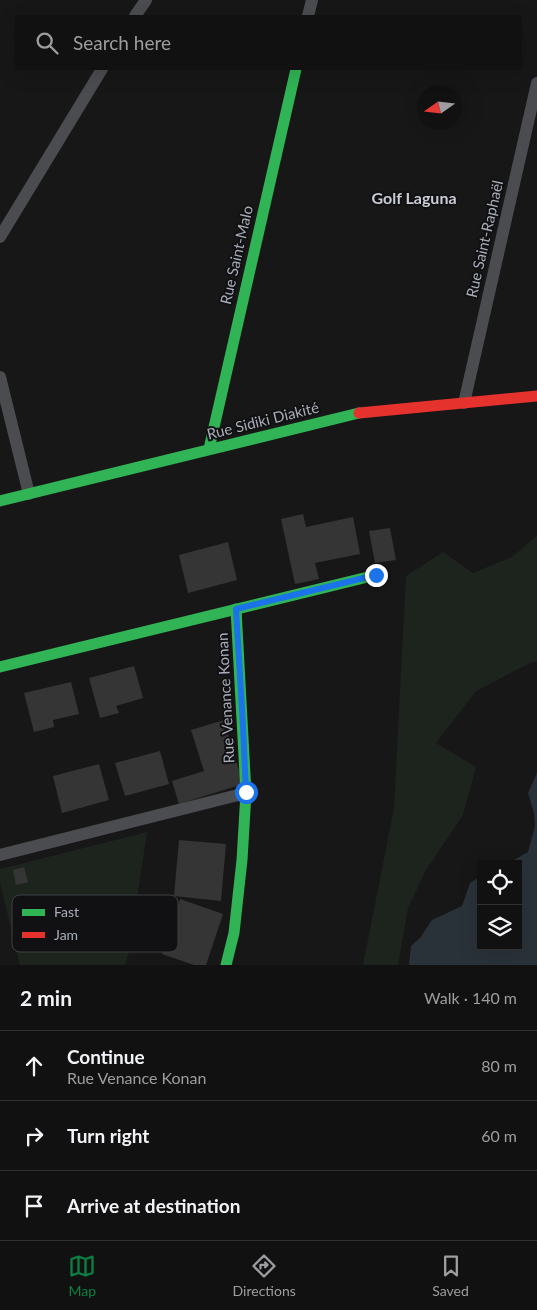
<!DOCTYPE html>
<meta charset="utf-8">
<style>
:root{--surface:#111;--page:#1a1a1a;--text:#f1f3f6;--muted:#9c9d9f;--line:#303131;--accent:#0b8043}
body{margin:0;font-family:Lato,sans-serif;background:var(--page);color:var(--text)}
.controls{position:absolute;right:15px;bottom:15px;display:grid;overflow:hidden;border-radius:0px;box-shadow:0 5px 20px #0002}
.controls button{width:45px;height:45px;display:grid;place-items:center;padding:0;border:0;border-bottom:1px solid var(--line);background:var(--surface);color:var(--text);font:25px sans-serif}
.compass{position:absolute;left:417px;top:85px;width:45px;height:45px;border-radius:50%;background:var(--surface);box-shadow:0 5px 20px #0002;rotate:256deg}
.stop{position:absolute;width:15px;height:15px;margin:-11px;border:4px solid #1a73e8;border-radius:50%;background:#fff}
.stop.end{background:#1a73e8;border-color:#fff;box-shadow:0 1px 5px #0008}
.list{margin:0;padding:0;list-style:none}
h2{display:flex;justify-content:space-between;align-items:center;height:65px;margin:0;padding:0 20px;font-size:21px}
h2 small{font-size:16px;font-weight:400;color:var(--muted)}
.list li{display:grid;grid-template-columns:32px 1fr auto;gap:15px;align-items:center;box-sizing:border-box;height:70px;padding:0 20px;border-top:1px solid var(--line)}
.list b{display:block;font-size:19px;white-space:nowrap}
.list p{margin:0;font-size:16px;white-space:nowrap;color:var(--muted)}
.list em{font-size:16px;font-style:normal;color:var(--muted)}
.icon{flex:none;width:28px;height:28px;fill:none;stroke:currentColor;stroke-width:2;stroke-linecap:round;stroke-linejoin:round}
.map{position:relative;flex:none;width:537px;height:965px;overflow:hidden}
.search{position:absolute;background:var(--surface);box-shadow:0 5px 20px #0002;left:15px;right:15px;top:15px;height:55px;display:flex;align-items:center;gap:12px;box-sizing:border-box;padding:0 18px;border-radius:0px;color:var(--muted);font-size:19px}
.sheet{height:275px;background:var(--surface)}
nav{display:flex;justify-content:space-around;align-items:center;box-sizing:border-box;height:70px;border-top:1px solid var(--line);background:var(--surface);font-size:14px;color:var(--muted)}
nav a{display:grid;justify-items:center;gap:2px}
nav .on{color:var(--accent)}
.map>svg:first-child{display:block}
.green{fill:#1d241e}
.water{fill:#2a3239}
.building{fill:#353536}
.lines{fill:none;stroke-linecap:round;stroke-linejoin:round}
.street{stroke:#4b4c50;stroke-width:12}
.fast{stroke:#30b455;stroke-width:11}
.jam{stroke:#e5322d;stroke-width:11}
.route{stroke:#1a73e8;stroke-width:6}
.labels{text-anchor:middle;stroke-width:4;stroke-linejoin:round;paint-order:stroke}
.street-label{font-size:15px;fill:#a8adb8;stroke:#111113}
.neighbourhood-label{font-size:16px;font-weight:bold;fill:#c9ccd4;stroke:#111113}
.key{fill:#111113;stroke:#3e4045;stroke-width:1}
.key-label{font-size:14px;fill:#a8adb8}
</style>
<div class="map">
<svg width="537" height="965" viewBox="0 0 537 965">
<rect width="100%" height="100%" fill="#171717"/>
<!-- green -->
<g class="green">
<polygon points="537,536 537,661 528,664 476,691 436,743 476,767 463,815 426,870 408,908 398,965 363,965 394,808 406,576 443,552 473,573 512,557"/>
<polygon points="147,832 129,952 125,965 20,965 0,883 0,869"/>
</g>
<!-- water -->
<polygon class="water" points="537,773 537,965 409,965 411,946 420,938 432,920 462,906 470,883 481,876 481,946 518,946 518,864 507,864 528,852 535,826 534,813 528,793"/>
<!-- building -->
<g class="building">
<polygon points="303,514 306,527 353,517 360,554 315,563 319,579 295,584 281,519"/>
<polygon points="390,528 396,560 375,563 369,531"/>
<polygon points="228,542 237,580 188,593 179,555"/>
<polygon points="134,666 143,698 116,706 119,713 100,718 89,678"/>
<polygon points="71,682 79,714 53,720 54,727 34,732 24,693"/>
<polygon points="224,720 243,784 179,804 172,781 204,771 191,730"/>
<polygon points="160,751 169,784 125,796 115,763"/>
<polygon points="99,764 109,800 62,813 53,776"/>
<polygon points="179,840 226,844 221,901 174,896"/>
<polygon points="24,867 28,882 16,885 13,870"/>
<polygon points="180,899 223,914 206,965 194,965 162,954"/>
</g>
<g class="lines">
<!-- street -->
<g class="street">
<polyline points="135,16 146,0"/>
<polyline points="308,16 312,0"/>
<polyline points="0,237 102,69"/>
<polyline points="0,377 29,494"/>
<polyline points="464,403 537,83"/>
<polyline points="0,855 246,793"/>
</g>
<!-- fast -->
<g class="fast">
<polyline points="209,449 296,69"/>
<polyline points="0,501 359,413"/>
<polyline points="0,667 376,575"/>
<polyline points="226,965 234,933 242,860 246,793 236,609"/>
</g>
<!-- jam -->
<polyline class="jam" points="359,413 537,396"/>
</g>
<g class="lines">
<!-- route -->
<polyline class="route" points="246,792 243,726 236,609 376,575"/>
</g>
<g class="labels">
<!-- street labels -->
<g class="street-label">
<text transform="translate(485 239) rotate(-77)" y="5">Rue Saint-Raphaël</text>
<text transform="translate(237 255) rotate(-77)" y="5">Rue Saint-Malo</text>
<text transform="translate(263 421) rotate(-14)" y="5">Rue Sidiki Diakité</text>
<text transform="translate(226 698) rotate(-93)" y="5">Rue Venance Konan</text>
</g>
<!-- neighbourhood labels -->
<g class="neighbourhood-label">
<text x="414" y="204">Golf Laguna</text>
</g>
</g>
<!-- legend -->
<rect x="12" y="895" width="166" height="57" rx="8" class="key"/>
<rect x="22" y="909" width="23" height="7" fill="#30b455"/>
<rect x="22" y="932" width="23" height="6" fill="#e5322d"/>
<g class="key-label">
<text x="54" y="917">Fast</text>
<text x="54" y="940">Jam</text>
</g>
</svg>
<div class="controls">
<button><svg class="icon" aria-label="locate" viewBox="0 0 24 24"><circle cx="12" cy="12" r="6"/><path d="M12 2v4M12 18v4M2 12h4M18 12h4"/></svg></button>
<button><svg class="icon" aria-label="layers" viewBox="0 0 24 24"><path d="M12 4l9 5-9 5-9-5zM3 14l9 5 9-5"/></svg></button>
</div>
<svg class="compass" viewBox="-18 -18 36 36"><path d="M0-13l5 13h-10z" fill="#e53935"/><path d="M0 13l5-13h-10z" fill="#9c9d9f"/></svg>
<div class="stop" style="left:246px;top:792px"></div>
<div class="stop end" style="left:376px;top:575px"></div>
<div class="search"><svg class="icon" aria-label="search" viewBox="0 0 24 24"><circle cx="10" cy="10" r="6"/><path d="M15 15l6 6"/></svg>Search here</div>
</div>
<section class="sheet">
<h2>2 min<small>Walk · 140 m</small></h2>
<ul class="list">
<li><svg class="icon" aria-label="ahead" viewBox="0 0 24 24"><path d="M12 20V5M6 11l6-6 6 6"/></svg><div><b>Continue</b><p>Rue Venance Konan</p></div><em>80 m</em></li>
<li><svg class="icon" aria-label="right" viewBox="0 0 24 24"><path d="M7 20v-9h11M14 6l5 5-5 5"/></svg><div><b>Turn right</b></div><em>60 m</em></li>
<li><svg class="icon" aria-label="arrive" viewBox="0 0 24 24"><path d="M6 21V4h12l-3 4 3 4H6"/></svg><div><b>Arrive at destination</b></div></li>
</ul>
</section>
<nav>
<a class="on"><svg class="icon" aria-label="map" viewBox="0 0 24 24"><path d="M3 6l6-2 6 2 6-2v14l-6 2-6-2-6 2zM9 4v14M15 6v14"/></svg>Map</a>
<a><svg class="icon" aria-label="directions" viewBox="0 0 24 24"><path d="M12 3l9 9-9 9-9-9zM9 14v-3h6M13 9l2 2-2 2"/></svg>Directions</a>
<a><svg class="icon" aria-label="saved" viewBox="0 0 24 24"><path d="M7 4h10v16l-5-4-5 4z"/></svg>Saved</a>
</nav>
